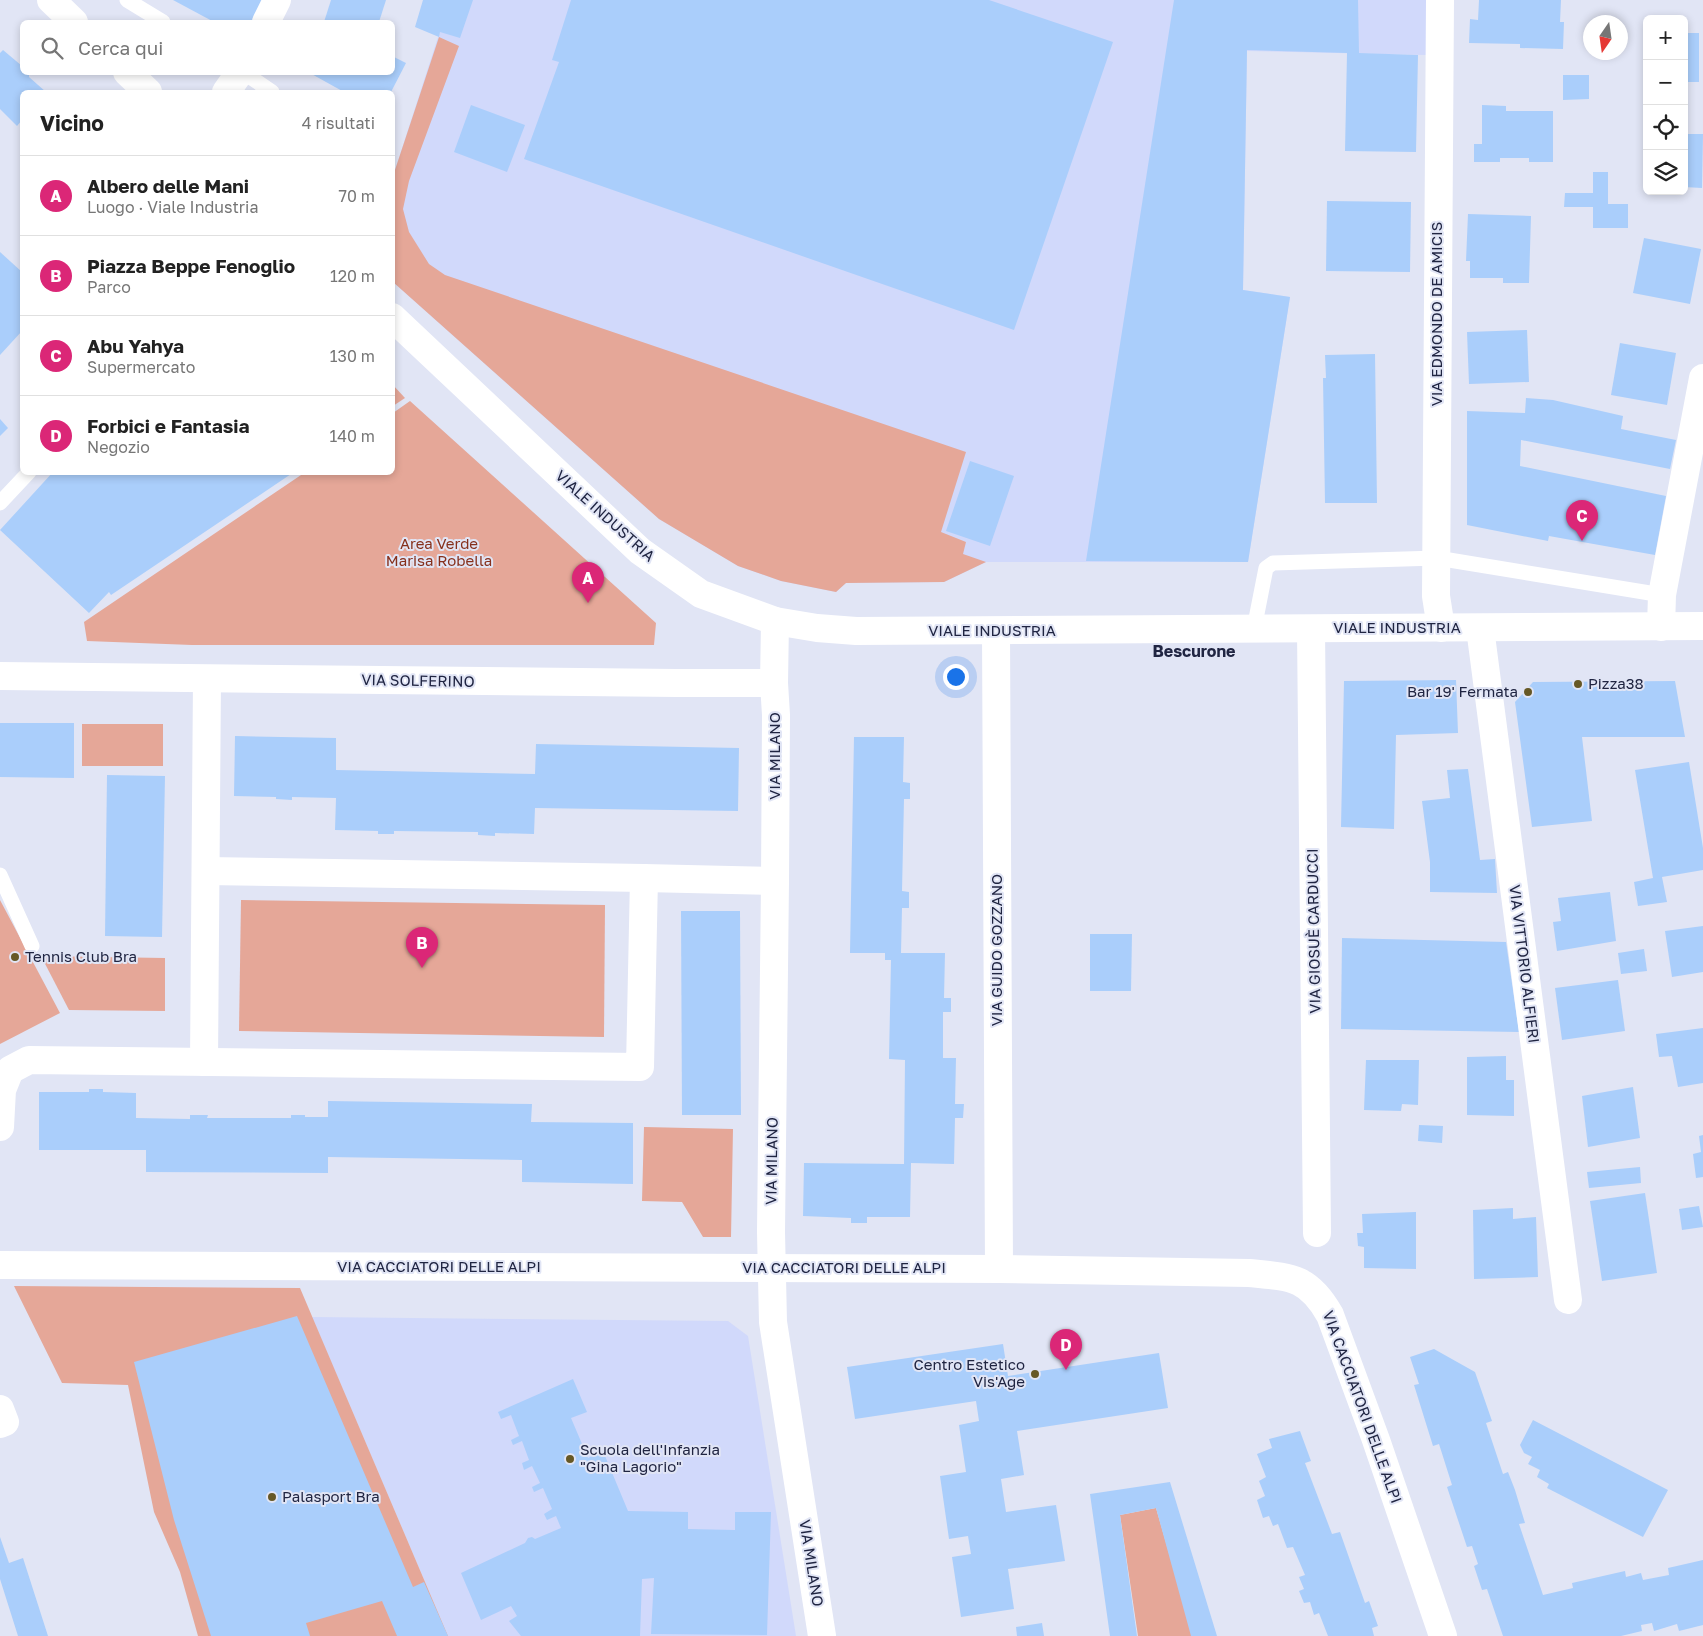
<!DOCTYPE html>
<html lang="it">
<meta charset="utf-8">
<style>
:root{--surface:#fff;--page:#f2f2f2;--text:#222;--muted:#767676;--line:#e0e0e0;--accent:#db2777}
body{margin:0;font-family:"Golos Text",sans-serif;background:var(--page);color:var(--text)}
.controls{position:absolute;right:15px;top:15px;display:grid;overflow:hidden;border-radius:8px;box-shadow:0 2px 8px #0003}
.controls button{width:45px;height:45px;display:grid;place-items:center;padding:0;border:0;border-bottom:1px solid var(--line);background:var(--surface);color:var(--text);font:25px sans-serif}
.compass{position:absolute;left:1583px;top:15px;width:45px;height:45px;border-radius:50%;background:var(--surface);box-shadow:0 2px 8px #0003;rotate:193deg}
.you{position:absolute;left:955px;top:676px;width:18px;height:18px;margin:-12px;border:4px solid #fff;border-radius:50%;background:#1a73e8;box-shadow:0 0 0 8px #1a73e833}
.badge{display:grid;place-items:center;width:32px;height:32px;border-radius:50%;background:var(--accent);color:#fff;font-size:16px;font-weight:700}
.pin{position:absolute;translate:-50% -41px;filter:drop-shadow(0 1px 2px #0008)}
.pin::after{content:'';position:absolute;top:26px;width:18px;height:15px;background:inherit;clip-path:polygon(0 0,100% 0,50% 100%)}
.list{margin:0;padding:0;list-style:none}
h2{display:flex;justify-content:space-between;align-items:center;height:65px;margin:0;padding:0 20px;font-size:21px}
h2 small{font-size:16px;font-weight:400;color:var(--muted)}
.list li{display:grid;grid-template-columns:32px 1fr auto;gap:15px;align-items:center;box-sizing:border-box;height:80px;padding:0 20px;border-top:1px solid var(--line)}
.list b{display:block;font-size:19px;white-space:nowrap}
.list p{margin:0;font-size:16px;white-space:nowrap;color:var(--muted)}
.list em{font-size:16px;font-style:normal;color:var(--muted)}
.icon{flex:none;width:28px;height:28px;fill:none;stroke:currentColor;stroke-width:2;stroke-linecap:round;stroke-linejoin:round}
.map{position:relative;flex:none;width:1703px;height:1636px;overflow:hidden}
.search{position:absolute;background:var(--surface);box-shadow:0 2px 8px #0003;left:20px;top:20px;width:375px;height:55px;display:flex;align-items:center;gap:12px;box-sizing:border-box;padding:0 18px;border-radius:8px;color:var(--muted);font-size:19px}
.panel{position:absolute;background:var(--surface);box-shadow:0 2px 8px #0003;left:20px;top:90px;width:375px;height:385px;border-radius:8px}
.map>svg:first-child{display:block}
.built{fill:#d1d9fb}
.green{fill:#e5a798}
.building{fill:#aacefb}
.lines{fill:none;stroke-linecap:round;stroke-linejoin:round}
.lane{stroke:#fff;stroke-width:15}
.street{stroke:#fff;stroke-width:28}
.poi-dot{fill:#665825;stroke:#e1e5f5;stroke-width:2}
.labels{text-anchor:middle;stroke-width:4;stroke-linejoin:round;paint-order:stroke}
.street-label{font-size:15px;fill:#202542;stroke:#e1e5f5}
.park-label{font-size:15px;fill:#86301c;stroke:#e1e5f5}
.poi-label{font-size:15px;fill:#202542;stroke:#e1e5f5;text-anchor:start}
.neighbourhood-label{font-size:16px;font-weight:bold;fill:#202542;stroke:#e1e5f5}
</style>
<div class="map">
<svg width="1703" height="1636" viewBox="0 0 1703 1636">
<rect width="100%" height="100%" fill="#e1e5f5"/>
<!-- built -->
<g class="built">
<polygon points="450,0 1426,0 1426,55 1247,51 1243,290 1290,297 1248,562 986,562 944,582 846,583 836,592 781,581 738,566 659,519 393,282 393,176"/>
<polygon points="312,1317 728,1321 748,1336 796,1636 448,1636"/>
</g>
<!-- green -->
<g class="green">
<polygon points="439,37 459,46 409,181 403,209 409,232 429,264 445,275 966,452 941,532 966,542 963,554 986,562 944,582 846,583 836,592 781,581 738,566 659,519 393,282 393,176"/>
<polygon points="393,385 405,398 393,406 392,406"/>
<polygon points="410,401 656,623 654,645 192,645 87,641 84,622 304,473 392,472 393,413"/>
<rect x="82" y="724" width="81" height="42"/>
<polygon points="0,900 60,1013 0,1044"/>
<polygon points="241,900 605,905 604,1037 239,1031"/>
<polygon points="41,956 165,958 165,1011 69,1010"/>
<polygon points="644,1127 733,1129 731,1237 703,1237 682,1202 642,1201"/>
<polygon points="14,1286 300,1288 448,1636 198,1636 180,1572 154,1512 128,1385 62,1383"/>
<polygon points="1156,1508 1193,1636 1138,1636 1120,1515"/>
</g>
<!-- building -->
<g class="building">
<polygon points="173,0 264,0 252,22 214,22"/>
<polygon points="331,0 386,0 379,22 324,22"/>
<polygon points="423,0 473,0 460,38 440,32 439,37 415,27"/>
<polygon points="571,0 989,0 1113,42 1014,330 524,159 559,62 552,60"/>
<polygon points="1174,0 1358,0 1359,53 1418,55 1416,152 1345,151 1347,53 1247,50 1243,290 1290,297 1248,562 1086,561"/>
<polygon points="1479,0 1561,0 1560,22 1564,22 1563,49 1520,48 1520,44 1469,43 1470,19 1478,20"/>
<polygon points="1644,32 1647,32 1647,82 1643,81"/>
<rect x="1684" y="33" width="15" height="49"/>
<polygon points="3,50 22,66 22,72 29,72 29,77 46,92 22,92 22,120 17,126 0,109 0,53"/>
<polygon points="392,56 406,63 391,92 344,92 308,72 392,72"/>
<polygon points="1563,75 1589,75 1589,99 1563,100"/>
<polygon points="471,105 525,125 507,172 454,152"/>
<polygon points="1482,105 1506,106 1506,111 1553,111 1553,162 1529,162 1529,158 1500,158 1500,162 1474,162 1474,144 1482,144"/>
<polygon points="1645,134 1647,134 1647,187 1644,186"/>
<polygon points="1684,134 1703,134 1702,188 1684,187"/>
<polygon points="1593,172 1608,172 1608,204 1628,204 1628,228 1593,228 1593,207 1564,207 1565,193 1593,193"/>
<polygon points="1327,201 1411,202 1410,272 1326,271"/>
<polygon points="1468,214 1531,216 1529,283 1503,283 1503,278 1470,278 1470,261 1466,261"/>
<polygon points="1644,238 1701,249 1690,304 1633,293"/>
<polygon points="0,252 22,272 22,331 0,355"/>
<polygon points="1527,330 1529,382 1469,384 1467,332"/>
<polygon points="1620,343 1676,353 1667,405 1611,395"/>
<polygon points="1375,354 1377,503 1325,503 1323,378 1326,378 1325,355"/>
<polygon points="1526,398 1553,400 1623,416 1621,429 1676,440 1670,469 1521,440 1520,466 1666,496 1655,555 1549,536 1548,541 1467,525 1467,411 1525,413"/>
<polygon points="0,419 8,428 0,436"/>
<polygon points="970,461 1014,476 990,546 946,531"/>
<polygon points="53,472 294,472 111,595 109,592 89,613 0,530"/>
<polygon points="1456,680 1458,733 1396,735 1394,829 1341,827 1344,681"/>
<polygon points="1675,681 1685,737 1582,737 1592,821 1532,827 1515,702 1533,682"/>
<polygon points="0,723 74,723 74,778 0,777"/>
<polygon points="235,736 336,738 336,770 535,774 536,744 739,748 738,811 535,808 534,834 495,833 495,836 478,835 478,832 394,831 394,834 378,834 378,831 335,830 336,798 292,797 292,800 276,799 276,797 234,796"/>
<polygon points="854,737 904,737 903,782 910,783 910,799 904,799 902,891 909,892 909,908 902,908 901,953 945,953 944,998 951,998 951,1012 943,1012 943,1058 956,1058 955,1104 964,1104 963,1118 955,1118 954,1164 911,1163 910,1217 867,1217 867,1223 851,1223 851,1218 803,1216 804,1163 904,1164 905,1060 889,1059 891,960 885,960 885,953 850,953"/>
<polygon points="1689,762 1703,848 1703,870 1662,877 1667,902 1638,906 1634,882 1653,878 1635,770"/>
<polygon points="1468,769 1480,860 1495,859 1497,893 1430,892 1430,862 1422,801 1450,798 1447,770"/>
<polygon points="107,775 165,776 162,937 105,936"/>
<polygon points="1610,892 1616,941 1557,951 1553,922 1561,921 1558,898"/>
<polygon points="681,911 740,911 741,1115 682,1115"/>
<polygon points="1703,926 1703,972 1672,977 1665,931"/>
<polygon points="1090,934 1132,934 1131,991 1090,991"/>
<polygon points="1342,938 1506,942 1519,1032 1341,1029"/>
<polygon points="1644,949 1647,971 1621,974 1618,953"/>
<polygon points="1618,980 1625,1031 1562,1040 1555,988"/>
<polygon points="1703,1028 1703,1083 1678,1087 1672,1056 1659,1057 1656,1034"/>
<polygon points="1506,1056 1506,1080 1514,1080 1514,1116 1467,1115 1467,1057"/>
<polygon points="1366,1060 1419,1060 1418,1105 1402,1104 1401,1111 1364,1110"/>
<polygon points="1633,1087 1640,1138 1588,1147 1582,1096"/>
<polygon points="89,1089 103,1089 103,1092 136,1093 136,1118 190,1119 190,1115 208,1115 207,1118 291,1118 291,1115 305,1115 305,1117 328,1117 328,1101 532,1104 531,1122 633,1123 633,1184 522,1182 522,1160 328,1157 328,1173 146,1172 146,1150 39,1150 39,1092 89,1092"/>
<polygon points="1419,1125 1443,1126 1442,1143 1418,1141"/>
<polygon points="1703,1135 1703,1177 1696,1178 1693,1154 1701,1152 1699,1136"/>
<polygon points="1640,1167 1641,1183 1589,1188 1587,1172"/>
<polygon points="1645,1193 1657,1273 1602,1281 1590,1201"/>
<polygon points="1699,1206 1703,1227 1682,1230 1679,1209"/>
<polygon points="1513,1208 1513,1219 1536,1217 1538,1277 1474,1279 1473,1210"/>
<polygon points="1416,1212 1416,1269 1364,1268 1364,1247 1358,1246 1357,1233 1363,1233 1362,1214"/>
<polygon points="297,1316 413,1587 424,1582 448,1636 397,1636 382,1601 306,1623 310,1636 211,1636 174,1520 134,1362"/>
<polygon points="1003,1344 1008,1376 1159,1353 1168,1408 1017,1431 1024,1475 1001,1479 1006,1512 1056,1505 1065,1561 1008,1569 1014,1609 961,1617 952,1557 971,1554 968,1536 949,1539 940,1476 966,1472 959,1425 979,1421 976,1401 855,1419 847,1367"/>
<polygon points="1434,1349 1475,1372 1492,1421 1486,1423 1503,1474 1508,1472 1515,1490 1525,1523 1519,1524 1543,1595 1573,1588 1572,1583 1625,1571 1626,1577 1641,1573 1643,1580 1669,1575 1668,1568 1703,1560 1703,1625 1679,1631 1677,1624 1654,1631 1652,1623 1641,1625 1642,1631 1621,1636 1503,1636 1487,1589 1482,1590 1474,1566 1478,1564 1472,1546 1467,1547 1447,1487 1452,1485 1439,1444 1433,1446 1414,1385 1419,1384 1410,1357"/>
<polygon points="573,1379 587,1412 571,1418 588,1458 603,1451 628,1511 688,1512 688,1529 735,1530 735,1512 771,1512 767,1635 651,1634 654,1578 642,1579 640,1636 521,1636 509,1621 517,1616 511,1606 481,1620 461,1573 525,1543 528,1538 532,1537 535,1539 561,1528 556,1516 547,1520 544,1514 552,1509 543,1488 534,1492 532,1487 540,1483 532,1466 524,1470 522,1463 529,1460 522,1441 513,1445 511,1440 519,1436 511,1415 501,1419 498,1412"/>
<polygon points="1533,1420 1668,1490 1643,1537 1547,1488 1549,1484 1537,1477 1540,1470 1528,1464 1532,1457 1524,1453 1520,1445"/>
<polygon points="1300,1431 1311,1461 1305,1463 1332,1534 1340,1532 1365,1603 1369,1601 1378,1626 1372,1628 1374,1636 1328,1636 1319,1613 1314,1615 1310,1602 1304,1603 1299,1591 1304,1589 1299,1577 1305,1575 1293,1547 1287,1548 1278,1524 1273,1526 1269,1516 1263,1518 1257,1500 1265,1496 1259,1481 1266,1477 1257,1454 1272,1448 1269,1439"/>
<polygon points="1170,1482 1217,1636 1191,1636 1156,1508 1120,1515 1137,1636 1110,1636 1090,1494"/>
<polygon points="0,1537 9,1563 23,1558 48,1636 18,1636 0,1579"/>
<polygon points="1042,1623 1044,1636 1017,1636 1016,1627"/>
</g>
<g class="lines">
<!-- lane -->
<g class="lane">
<polyline points="127,0 163,22"/>
<polyline points="243,72 272,92"/>
<polyline points="0,503 29,472"/>
<polyline points="1254,629 1266,568 1273,563 1437,558 1662,595"/>
<polyline points="0,875 32,946"/>
</g>
<!-- street -->
<g class="street">
<polyline points="51,0 74,22"/>
<polyline points="1440,0 1436,596 1441,628"/>
<polyline points="266,22 277,0"/>
<polyline points="127,72 148,92"/>
<polyline points="226,92 240,72"/>
<polyline points="392,317 640,551 701,594 775,621 817,628 856,631 1703,626"/>
<polyline points="1661,627 1662,595 1703,378"/>
<polyline points="1480,628 1568,1300"/>
<polyline points="1311,629 1317,1233"/>
<polyline points="996,631 999,1269"/>
<polyline points="0,676 677,683 774,683 775,621"/>
<polyline points="774,683 776,715 775,881 771,1232 773,1322 822,1636"/>
<polyline points="206,871 644,878 775,881"/>
<polyline points="204,1062 207,679"/>
<polyline points="0,1127 2,1090 10,1070 29,1060 640,1067 644,878"/>
<path d="M0,1265L999,1269L1249,1273C1290,1277 1308,1276 1330,1315L1376,1440L1443,1636"/>
<polyline points="0,1409 5,1422 0,1424"/>
</g>
</g>
<!-- markers -->
<g class="poi-dot">
<circle cx="1578" cy="684" r="5"/>
<circle cx="1528" cy="692" r="5"/>
<circle cx="15" cy="957" r="5"/>
<circle cx="1035" cy="1374" r="5"/>
<circle cx="570" cy="1459" r="5"/>
<circle cx="272" cy="1497" r="5"/>
</g>
<g class="labels">
<!-- street labels -->
<g class="street-label">
<text transform="translate(1437 314) rotate(-90)" y="5">VIA EDMONDO DE AMICIS</text>
<text transform="translate(605 516) rotate(42)" y="5">VIALE INDUSTRIA</text>
<text x="1397" y="633">VIALE INDUSTRIA</text>
<text x="992" y="636">VIALE INDUSTRIA</text>
<text transform="translate(418 681) rotate(1)" y="5">VIA SOLFERINO</text>
<text transform="translate(775 756) rotate(-90)" y="5">VIA MILANO</text>
<text transform="translate(1314 931) rotate(-91)" y="5">VIA GIOSUÈ CARDUCCI</text>
<text transform="translate(997 950) rotate(-90)" y="5">VIA GUIDO GOZZANO</text>
<text transform="translate(1524 964) rotate(83)" y="5">VIA VITTORIO ALFIERI</text>
<text transform="translate(772 1161) rotate(-89)" y="5">VIA MILANO</text>
<text x="439" y="1272">VIA CACCIATORI DELLE ALPI</text>
<text x="844" y="1273">VIA CACCIATORI DELLE ALPI</text>
<text transform="translate(1362 1407) rotate(70)" y="5">VIA CACCIATORI DELLE ALPI</text>
<text transform="translate(811 1563) rotate(81)" y="5">VIA MILANO</text>
</g>
<!-- park labels -->
<g class="park-label">
<text x="439" y="549">Area Verde<tspan x="439" dy="17">Marisa Robella</tspan></text>
</g>
<!-- poi labels -->
<g class="poi-label">
<text x="1588" y="689">Pizza38</text>
<text x="1518" y="697" text-anchor="end">Bar 19' Fermata</text>
<text x="25" y="962">Tennis Club Bra</text>
<text x="1025" y="1370" text-anchor="end">Centro Estetico<tspan x="1025" dy="17">Vis'Age</tspan></text>
<text x="580" y="1455">Scuola dell'Infanzia<tspan x="580" dy="17">"Gina Lagorio"</tspan></text>
<text x="282" y="1502">Palasport Bra</text>
</g>
<!-- neighbourhood labels -->
<g class="neighbourhood-label">
<text x="1194" y="657">Bescurone</text>
</g>
</g>
</svg>
<div class="controls">
<button>+</button>
<button>−</button>
<button><svg class="icon" aria-label="locate" viewBox="0 0 24 24"><circle cx="12" cy="12" r="6"/><path d="M12 2v4M12 18v4M2 12h4M18 12h4"/></svg></button>
<button><svg class="icon" aria-label="layers" viewBox="0 0 24 24"><path d="M12 4l9 5-9 5-9-5zM3 14l9 5 9-5"/></svg></button>
</div>
<svg class="compass" viewBox="-18 -18 36 36"><path d="M0-13l5 13h-10z" fill="#e53935"/><path d="M0 13l5-13h-10z" fill="#767676"/></svg>
<div class="you"></div>
<div class="pin badge" style="left:588px;top:603px">A</div>
<div class="pin badge" style="left:422px;top:968px">B</div>
<div class="pin badge" style="left:1582px;top:541px">C</div>
<div class="pin badge" style="left:1066px;top:1370px">D</div>
<div class="search"><svg class="icon" aria-label="search" viewBox="0 0 24 24"><circle cx="10" cy="10" r="6"/><path d="M15 15l6 6"/></svg>Cerca qui</div>
<section class="panel">
<h2>Vicino<small>4 risultati</small></h2>
<ul class="list">
<li><span class="badge">A</span><div><b>Albero delle Mani</b><p>Luogo · Viale Industria</p></div><em>70 m</em></li>
<li><span class="badge">B</span><div><b>Piazza Beppe Fenoglio</b><p>Parco</p></div><em>120 m</em></li>
<li><span class="badge">C</span><div><b>Abu Yahya</b><p>Supermercato</p></div><em>130 m</em></li>
<li><span class="badge">D</span><div><b>Forbici e Fantasia</b><p>Negozio</p></div><em>140 m</em></li>
</ul>
</section>
</div>
